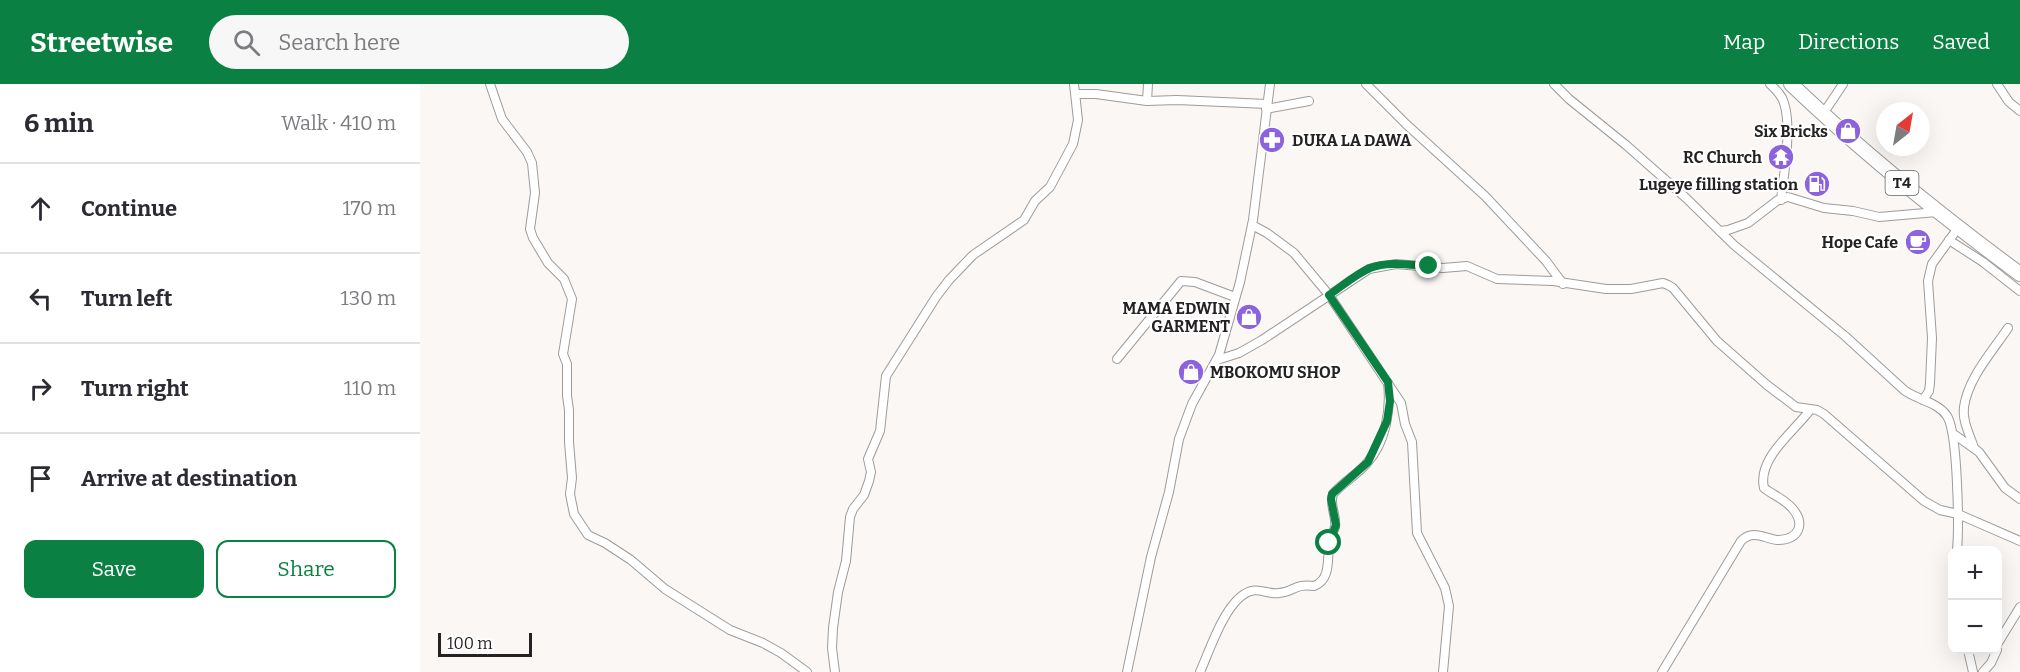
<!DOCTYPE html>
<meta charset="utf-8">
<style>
:root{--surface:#fff;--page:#f7f7f7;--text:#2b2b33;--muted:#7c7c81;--line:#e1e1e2;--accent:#0b8043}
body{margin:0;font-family:Bitter,serif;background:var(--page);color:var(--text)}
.controls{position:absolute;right:18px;bottom:18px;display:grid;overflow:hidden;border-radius:12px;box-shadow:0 6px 24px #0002}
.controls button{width:54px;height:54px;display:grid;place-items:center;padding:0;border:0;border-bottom:2px solid var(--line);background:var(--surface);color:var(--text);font:30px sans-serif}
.compass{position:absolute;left:1456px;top:18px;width:54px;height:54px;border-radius:50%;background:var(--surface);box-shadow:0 6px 24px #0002;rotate:31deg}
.scale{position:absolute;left:18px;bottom:15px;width:94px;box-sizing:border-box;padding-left:6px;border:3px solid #242222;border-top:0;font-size:16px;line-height:21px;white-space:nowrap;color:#242222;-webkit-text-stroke:4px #fff;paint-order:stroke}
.stop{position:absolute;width:18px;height:18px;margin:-14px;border:4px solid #0b8043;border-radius:50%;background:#fff}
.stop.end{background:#0b8043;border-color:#fff;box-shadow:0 2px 6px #0008}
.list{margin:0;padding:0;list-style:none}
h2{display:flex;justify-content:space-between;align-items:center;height:78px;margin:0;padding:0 24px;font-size:26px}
h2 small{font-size:20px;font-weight:400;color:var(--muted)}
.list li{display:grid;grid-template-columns:39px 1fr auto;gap:18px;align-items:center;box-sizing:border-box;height:90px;padding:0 24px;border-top:2px solid var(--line)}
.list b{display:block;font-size:22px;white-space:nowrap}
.list em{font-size:20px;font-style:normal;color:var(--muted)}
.actions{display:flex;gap:12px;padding:18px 24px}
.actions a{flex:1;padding:14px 0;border:2px solid var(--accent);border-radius:12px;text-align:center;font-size:21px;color:var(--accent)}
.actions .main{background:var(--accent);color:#fff}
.icon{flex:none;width:33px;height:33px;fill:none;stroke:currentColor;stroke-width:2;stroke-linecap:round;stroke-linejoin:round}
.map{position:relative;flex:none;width:1600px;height:588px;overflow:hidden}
header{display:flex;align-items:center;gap:36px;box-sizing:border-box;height:84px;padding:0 30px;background:var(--accent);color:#fff}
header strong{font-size:28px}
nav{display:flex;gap:33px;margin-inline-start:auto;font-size:21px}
.search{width:420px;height:54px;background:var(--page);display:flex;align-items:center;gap:15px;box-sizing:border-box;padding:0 21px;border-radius:33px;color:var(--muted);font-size:22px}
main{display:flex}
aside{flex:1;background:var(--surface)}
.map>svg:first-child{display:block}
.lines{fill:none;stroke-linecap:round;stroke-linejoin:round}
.street-casing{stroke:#9e9b99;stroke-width:10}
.highway-casing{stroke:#9e9b99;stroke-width:16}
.street{stroke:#fff;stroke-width:8}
.highway{stroke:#fff;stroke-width:14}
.route{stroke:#0b8043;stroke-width:8}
.labels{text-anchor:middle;stroke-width:4.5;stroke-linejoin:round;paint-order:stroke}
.shield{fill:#fff;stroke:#666464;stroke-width:1.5}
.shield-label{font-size:15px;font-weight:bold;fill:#242222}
.poi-label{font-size:16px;font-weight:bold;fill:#242222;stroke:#fff;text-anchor:end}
</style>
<header>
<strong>Streetwise</strong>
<div class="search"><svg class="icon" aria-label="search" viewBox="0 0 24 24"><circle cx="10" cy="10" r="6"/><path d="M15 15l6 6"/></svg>Search here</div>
<nav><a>Map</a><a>Directions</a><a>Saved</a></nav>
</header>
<main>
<aside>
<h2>6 min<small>Walk · 410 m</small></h2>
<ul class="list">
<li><svg class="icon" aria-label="ahead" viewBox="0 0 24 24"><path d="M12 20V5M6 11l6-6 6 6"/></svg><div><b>Continue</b></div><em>170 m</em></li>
<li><svg class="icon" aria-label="left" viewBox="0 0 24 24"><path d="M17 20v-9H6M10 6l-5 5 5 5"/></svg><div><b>Turn left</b></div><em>130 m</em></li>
<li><svg class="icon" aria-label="right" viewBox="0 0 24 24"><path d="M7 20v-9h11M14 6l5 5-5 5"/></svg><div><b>Turn right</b></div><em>110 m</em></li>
<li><svg class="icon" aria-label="arrive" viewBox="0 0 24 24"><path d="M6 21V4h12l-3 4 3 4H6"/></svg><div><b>Arrive at destination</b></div></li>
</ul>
<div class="actions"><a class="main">Save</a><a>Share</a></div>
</aside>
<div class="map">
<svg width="1600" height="588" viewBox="0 0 1600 588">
<rect width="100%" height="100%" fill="#faf7f5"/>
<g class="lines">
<!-- street casing -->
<g class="street-casing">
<g id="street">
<polyline points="70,0 82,35 107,68 112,79 115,109 110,145 113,154 128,179 144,195 152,215 143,270 147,280 147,312 149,326 149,358 152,394 150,410 154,430 168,451 185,459 211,476 245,505 310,546 343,559 361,569 387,588"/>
<polyline points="946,0 986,40 1065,112 1126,177 1143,200"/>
<path d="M1134,0L1149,15L1206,61L1266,114L1314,161L1425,252L1484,306C1497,316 1518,318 1527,332C1538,349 1539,443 1537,466"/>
<path d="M1350,0C1356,6 1362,11 1364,19C1372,43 1364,90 1361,116"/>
<polyline points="1577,0 1589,18 1600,27"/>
<polyline points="656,10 676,10 727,17 757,16 847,20"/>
<polyline points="727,17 728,0"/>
<polyline points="846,25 889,17"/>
<polyline points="1403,30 1423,0"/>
<polyline points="832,141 847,149 874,169 909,211 981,319 985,340 992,358 997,449 1025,504 1029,522 1023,588"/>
<polyline points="1300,147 1308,146 1328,139 1358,116 1368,113 1404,124 1433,127 1459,133 1517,128"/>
<polyline points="1529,156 1563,178 1600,207"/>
<polyline points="697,275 761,197 775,198 815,213"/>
<polyline points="797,276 819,269 842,256 949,185 976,180 1023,184 1047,182 1077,195 1133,197 1186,205 1211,205 1243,199 1248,201 1253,204 1297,257 1347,301 1376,323 1397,326 1404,330 1504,417 1520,426 1538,430 1600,457"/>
<polyline points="1503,316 1509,307 1510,299 1512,254 1508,197 1512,180 1538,144"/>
<polyline points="1535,351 1559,368 1585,404 1600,415"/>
<path d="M1554,364C1550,351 1542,337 1544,323C1548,294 1572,268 1588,244"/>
<polyline points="1578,559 1600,523"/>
<polyline points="1548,566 1553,588"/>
<polyline points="415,588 412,564 413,544 418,508 426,477 430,433 433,425 444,411 449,397 451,388 448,375 460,347 466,292 516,213 529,196 553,171 604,136 615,117 630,103 653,60 658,36 654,0"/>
<polyline points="707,588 731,473 749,408 759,355 772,320 799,271 820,198 833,136 850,0"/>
<path d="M780,588C790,566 806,514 831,507C840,504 850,511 859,509C873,508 876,499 894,502C913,495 906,470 910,456C911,451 914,447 915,443C917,432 909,421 913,410C923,398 937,391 947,379C966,358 971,326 968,299"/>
<path d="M1242,588L1321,457C1325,453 1328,451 1334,451C1342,451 1349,455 1357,456C1379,456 1386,440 1372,424C1364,415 1353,411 1344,404C1337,374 1374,348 1390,326"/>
<polyline points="1563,588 1571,579 1577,566"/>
</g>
</g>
<!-- highway casing -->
<g class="highway-casing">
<path id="highway" d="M1371,0C1443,69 1520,131 1600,190"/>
</g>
<!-- street -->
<use href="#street" class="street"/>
<!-- highway -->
<use href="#highway" class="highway"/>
</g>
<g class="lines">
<!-- route -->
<path class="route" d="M909,459L916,441L911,415L912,410L948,378L967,337L970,317L968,298L909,211C922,202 936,190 950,184C968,177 990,181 1009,182"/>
</g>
<!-- icons -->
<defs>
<g id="shop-disc" transform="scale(1.35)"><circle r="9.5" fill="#8d62dd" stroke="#fff"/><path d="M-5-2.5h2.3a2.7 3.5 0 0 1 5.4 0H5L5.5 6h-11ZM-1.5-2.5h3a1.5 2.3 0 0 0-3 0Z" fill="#fff"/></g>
<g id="pharmacy-disc" transform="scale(1.35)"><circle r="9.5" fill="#8d62dd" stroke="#fff"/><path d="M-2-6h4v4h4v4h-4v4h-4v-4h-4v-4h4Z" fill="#fff"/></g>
<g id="temple-disc" transform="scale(1.35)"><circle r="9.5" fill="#8d62dd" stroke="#fff"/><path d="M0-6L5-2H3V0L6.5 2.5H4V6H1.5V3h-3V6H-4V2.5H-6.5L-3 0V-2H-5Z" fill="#fff"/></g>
<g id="fuel-disc" transform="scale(1.35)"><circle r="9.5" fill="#8d62dd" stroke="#fff"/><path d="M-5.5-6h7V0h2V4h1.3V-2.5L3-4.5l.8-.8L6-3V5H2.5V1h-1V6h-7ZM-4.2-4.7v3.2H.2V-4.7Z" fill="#fff"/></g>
<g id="cafe-disc" transform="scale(1.35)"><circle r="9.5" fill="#8d62dd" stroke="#fff"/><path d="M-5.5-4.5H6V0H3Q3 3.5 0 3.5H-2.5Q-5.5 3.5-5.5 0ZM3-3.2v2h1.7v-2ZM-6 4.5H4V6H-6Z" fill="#fff"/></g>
</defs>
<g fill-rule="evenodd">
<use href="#shop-disc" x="1428" y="47"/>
<use href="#pharmacy-disc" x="852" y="56"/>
<use href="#temple-disc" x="1361" y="73"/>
<use href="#fuel-disc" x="1397" y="100"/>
<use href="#cafe-disc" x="1498" y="158"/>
<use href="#shop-disc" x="829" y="233"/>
<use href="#shop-disc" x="771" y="288"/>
</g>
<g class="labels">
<!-- shield labels -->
<rect class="shield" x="1465.5" y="87" width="33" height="24" rx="4.5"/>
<g class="shield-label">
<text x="1482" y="104">T4</text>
</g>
<!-- poi labels -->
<g class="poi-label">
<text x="1408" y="53">Six Bricks</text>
<text x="872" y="62" text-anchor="start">DUKA LA DAWA</text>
<text x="1342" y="79">RC Church</text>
<text x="1378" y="106">Lugeye filling station</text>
<text x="1478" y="164">Hope Cafe</text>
<text x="810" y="230">MAMA EDWIN<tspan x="810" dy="18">GARMENT</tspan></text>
<text x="790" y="294" text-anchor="start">MBOKOMU SHOP</text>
</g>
</g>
</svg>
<div class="controls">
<button>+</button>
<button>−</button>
</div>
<svg class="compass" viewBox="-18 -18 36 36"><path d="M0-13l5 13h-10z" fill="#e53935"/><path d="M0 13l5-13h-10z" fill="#7c7c81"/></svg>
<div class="scale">100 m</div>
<div class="stop" style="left:909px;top:459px"></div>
<div class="stop end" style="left:1009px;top:182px"></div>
</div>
</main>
